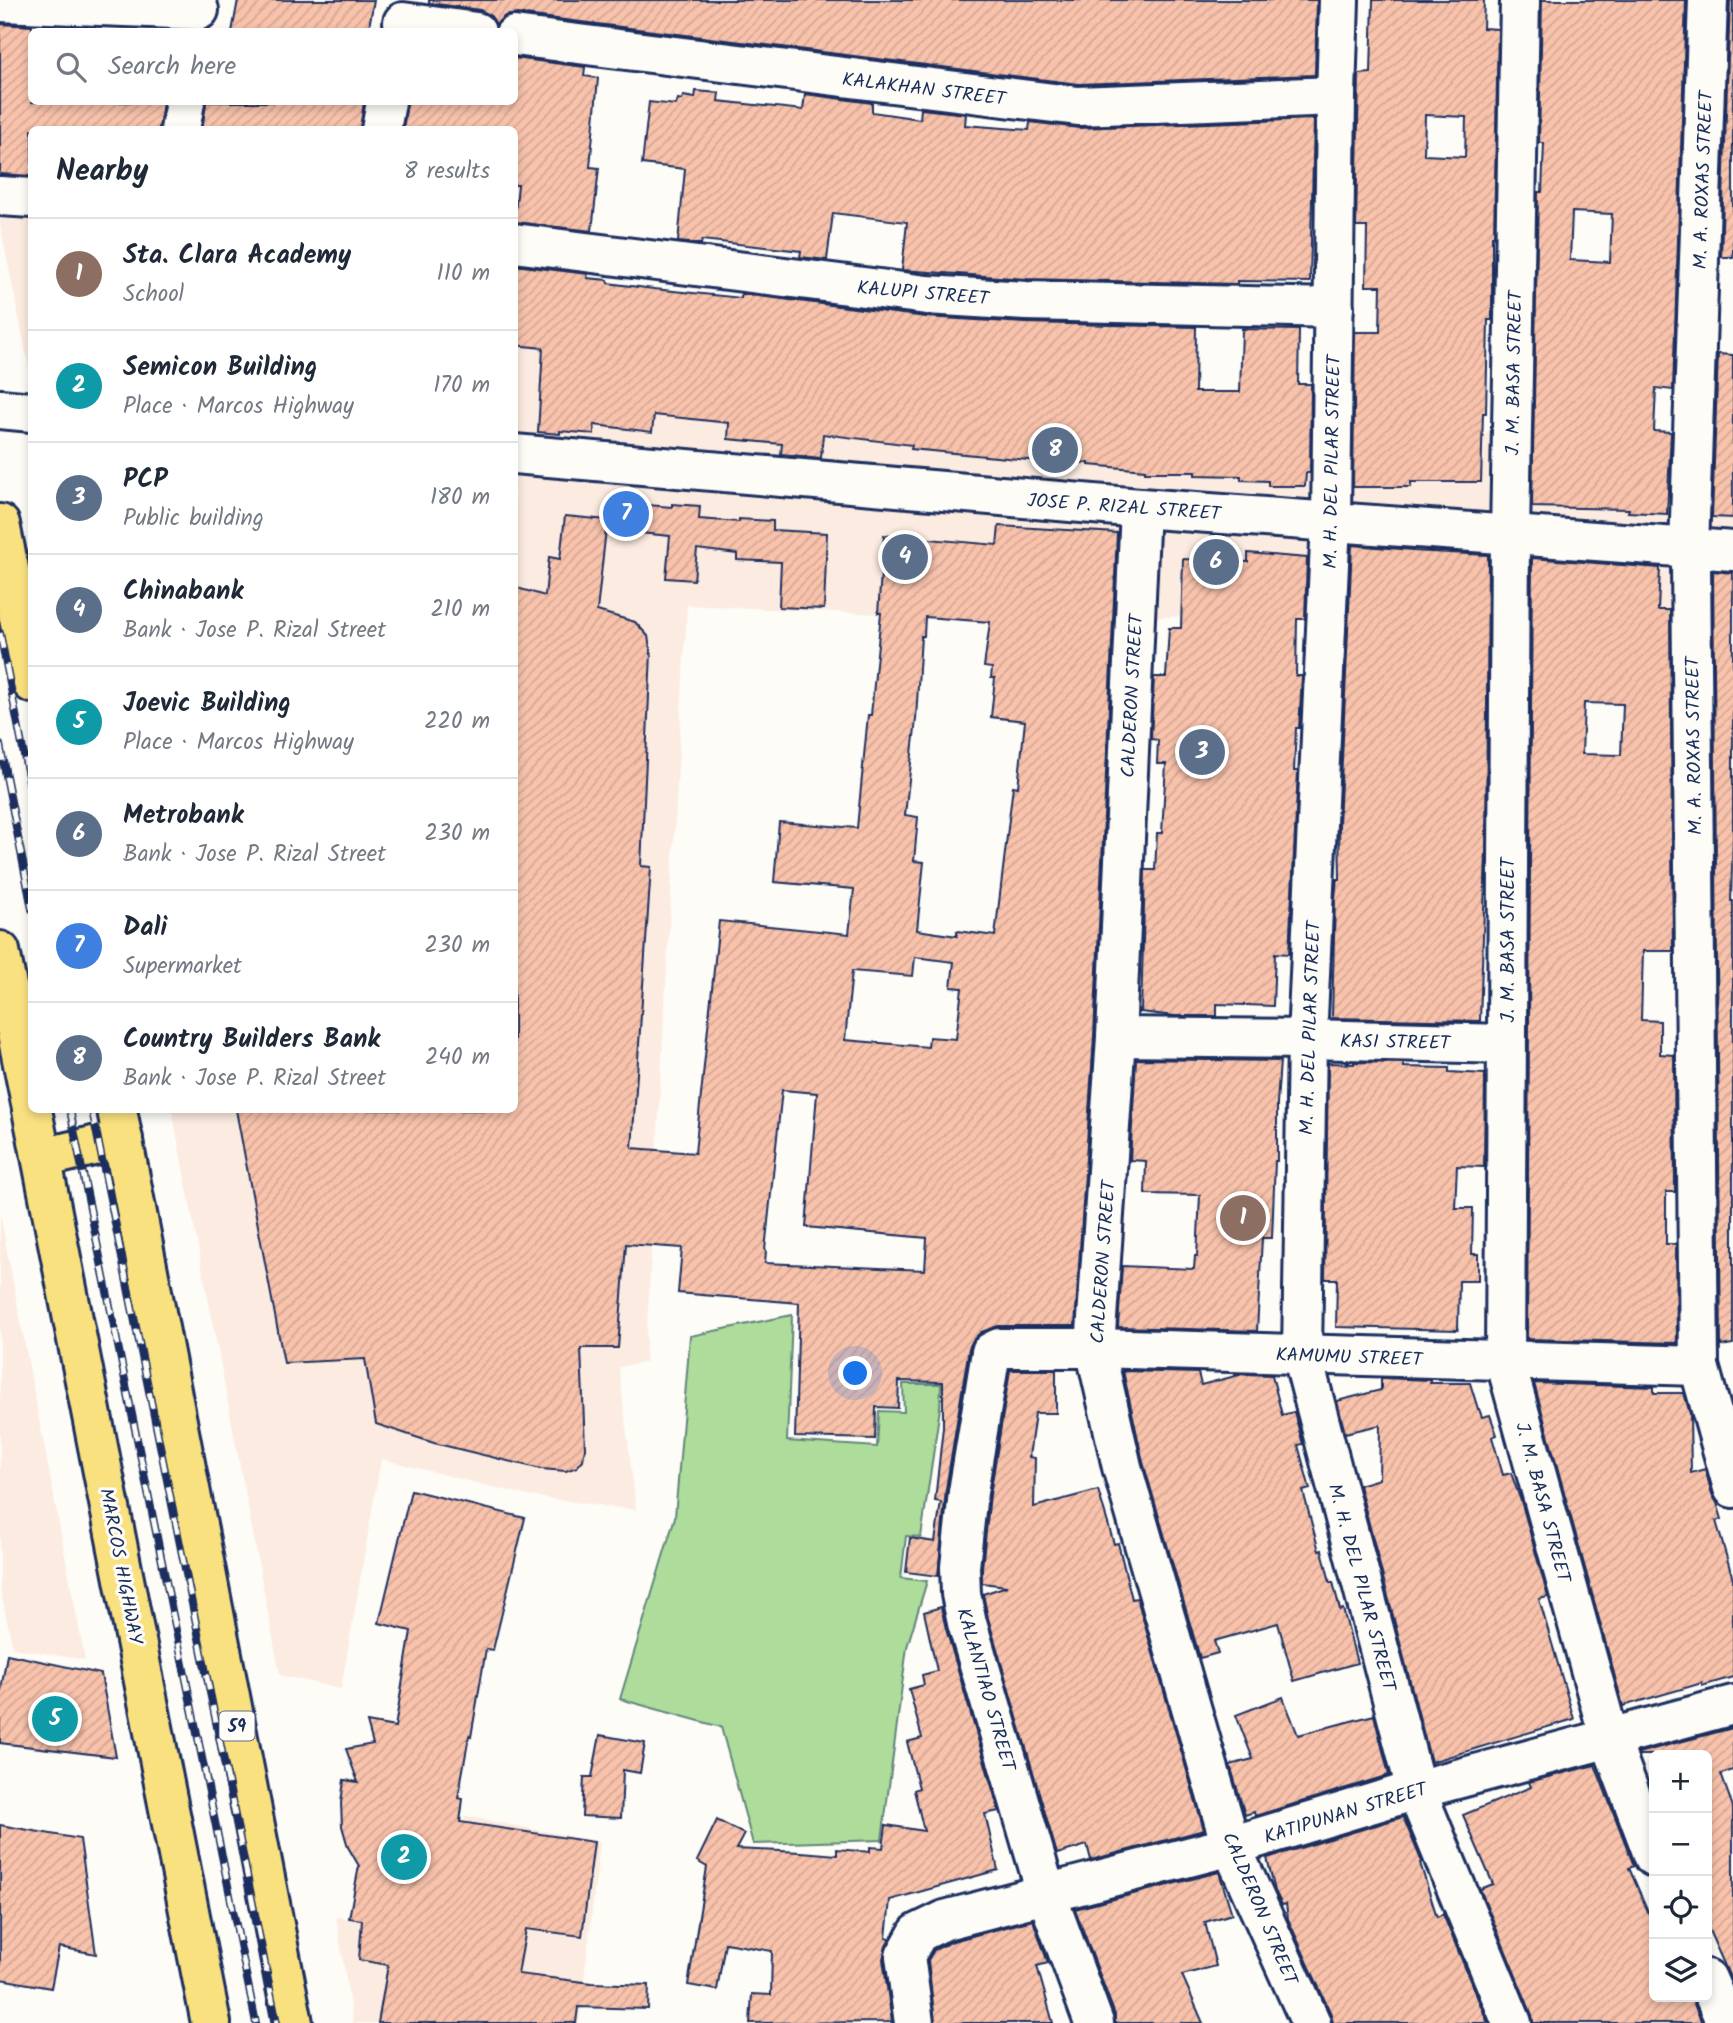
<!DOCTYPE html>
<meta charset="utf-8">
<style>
:root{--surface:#fff;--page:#f6f6f7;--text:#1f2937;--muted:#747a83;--line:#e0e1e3;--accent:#1f6fb2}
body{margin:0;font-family:Kalam,sans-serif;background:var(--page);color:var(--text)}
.controls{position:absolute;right:21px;bottom:21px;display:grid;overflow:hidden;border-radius:10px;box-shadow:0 4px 10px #0003}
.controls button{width:63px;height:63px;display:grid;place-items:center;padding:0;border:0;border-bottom:2px solid var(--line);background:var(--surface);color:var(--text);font:35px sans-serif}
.you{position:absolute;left:856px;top:1374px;width:24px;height:24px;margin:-18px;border:5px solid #fff;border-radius:50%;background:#1a73e8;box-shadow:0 0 0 10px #1a73e833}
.badge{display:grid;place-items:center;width:46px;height:46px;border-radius:50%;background:var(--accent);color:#fff;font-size:23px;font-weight:700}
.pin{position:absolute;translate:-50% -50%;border:4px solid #fff;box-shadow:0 2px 7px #0006}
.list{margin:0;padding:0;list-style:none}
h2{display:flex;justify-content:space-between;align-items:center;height:91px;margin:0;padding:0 28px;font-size:30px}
h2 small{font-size:23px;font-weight:400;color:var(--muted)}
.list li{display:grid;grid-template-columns:46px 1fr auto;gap:21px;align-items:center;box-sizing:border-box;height:112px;padding:0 28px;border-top:2px solid var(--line)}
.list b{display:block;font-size:26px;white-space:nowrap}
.list p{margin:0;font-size:23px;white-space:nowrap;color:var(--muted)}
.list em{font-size:23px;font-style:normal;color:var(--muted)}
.icon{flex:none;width:38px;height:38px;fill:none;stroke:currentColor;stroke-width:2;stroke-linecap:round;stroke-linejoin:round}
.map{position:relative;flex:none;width:1733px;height:2023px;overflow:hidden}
.search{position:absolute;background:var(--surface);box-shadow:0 4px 10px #0003;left:28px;top:28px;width:490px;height:77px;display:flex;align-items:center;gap:18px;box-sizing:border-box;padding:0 24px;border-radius:10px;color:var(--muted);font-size:26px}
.panel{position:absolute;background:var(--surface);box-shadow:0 4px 10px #0003;left:28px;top:126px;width:490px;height:987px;border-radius:10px}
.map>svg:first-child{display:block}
.built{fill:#fcebe0}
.grass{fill:#addc9b;stroke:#64867c;stroke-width:2}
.building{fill:url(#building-hatch);stroke:#1b2f5e;stroke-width:2;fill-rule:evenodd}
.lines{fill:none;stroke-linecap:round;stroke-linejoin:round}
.minor-casing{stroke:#1b2f5e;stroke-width:44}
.major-casing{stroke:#1b2f5e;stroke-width:44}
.minor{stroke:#fdfcf7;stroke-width:38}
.major{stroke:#fae180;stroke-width:38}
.rail-casing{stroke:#1b2f5e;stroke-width:8}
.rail{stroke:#fdfcf7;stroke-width:5;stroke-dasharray:16;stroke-linecap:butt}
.labels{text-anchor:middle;stroke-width:6;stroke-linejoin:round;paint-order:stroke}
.shield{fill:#fdfcf7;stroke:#5f6c8c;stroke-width:2}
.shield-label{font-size:18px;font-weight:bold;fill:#1b2f5e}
.street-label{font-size:19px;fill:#1b2f5e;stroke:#fdfcf7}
</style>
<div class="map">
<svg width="1733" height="2023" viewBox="0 0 1733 2023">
<defs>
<pattern id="building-hatch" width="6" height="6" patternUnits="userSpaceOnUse" patternTransform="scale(1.75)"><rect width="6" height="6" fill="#f8c2ab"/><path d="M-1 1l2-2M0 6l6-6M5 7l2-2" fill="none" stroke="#d4a796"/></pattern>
</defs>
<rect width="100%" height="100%" fill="#fdfcf7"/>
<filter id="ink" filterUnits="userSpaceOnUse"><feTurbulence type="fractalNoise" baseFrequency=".0143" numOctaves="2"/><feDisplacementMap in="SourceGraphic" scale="14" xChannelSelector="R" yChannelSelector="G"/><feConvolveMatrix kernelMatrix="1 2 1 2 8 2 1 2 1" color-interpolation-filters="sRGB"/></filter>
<g filter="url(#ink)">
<!-- built -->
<g class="built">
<polygon points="0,206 31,208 31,377 0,224"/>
<polygon points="515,340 1306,423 1338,435 1484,436 1490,429 1579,433 1619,460 1674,463 1701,471 1733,473 1733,642 1679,639 1678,625 1552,628 1490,627 1489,619 1343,614 1160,617 1136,626 687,605 645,1362 619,1367 636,1510 529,1496 381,1459 341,1689 280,1675 172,1110 514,1110"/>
<polygon points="0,1214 85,1660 13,1648 0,1588"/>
<polygon points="465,1816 600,1842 579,2023 353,2023 336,1917 449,1935"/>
</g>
<!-- grass -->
<polygon class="grass" points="792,1315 787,1441 877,1447 879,1411 904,1412 903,1384 941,1384 940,1408 921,1537 906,1536 901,1578 927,1581 907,1647 882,1840 753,1844 721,1727 620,1699 675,1517 690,1336"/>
<!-- building -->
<g class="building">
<polygon points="238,0 374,0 368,32 232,32"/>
<polygon points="429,0 1317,0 1315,75 1079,84 517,14 505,16 496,24 490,15 480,10 429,3"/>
<path d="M1373,0H1484L1483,28L1498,29L1494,236H1492V320H1488L1486,413H1483L1481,482H1411V487H1353L1355,332H1380L1381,286H1366L1367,227H1356L1359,74L1371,73ZM1425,115L1466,117L1465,157L1424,155Z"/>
<path d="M1542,0H1686L1673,390L1656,388L1654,431L1671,432L1667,514L1628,512L1629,509L1532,507L1538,192H1542L1544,143H1539ZM1572,212L1612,214L1610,262L1570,260Z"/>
<polygon points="1730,0 1733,0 1733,257 1721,257"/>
<polygon points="0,24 32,26 32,102 163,102 159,130 32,130 32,176 0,174"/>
<polygon points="514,58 585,67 584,76 598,78 590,167 599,168 592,231 514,222 518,185 514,185 514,130 403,130 407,102 514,102"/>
<polygon points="696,91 719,93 718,101 803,110 805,94 872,103 872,112 920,119 921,109 966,114 965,125 1029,130 1030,122 1079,128 1314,119 1310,282 1237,281 1237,284 1027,279 902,270 907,222 833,213 827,260 800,257 801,251 702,240 701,244 678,242 685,169 642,164 649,102 676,105 678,99 682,100 683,96 695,98"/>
<polygon points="206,102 364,102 360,130 202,130"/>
<polygon points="514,265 588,274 587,278 608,280 608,283 654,289 741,298 741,294 926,317 1025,323 1196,327 1195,392 1240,392 1242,329 1299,330 1298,384 1311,384 1310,473 1306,473 1305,486 1268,486 1268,481 1241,480 1241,476 1195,475 1195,472 1145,472 1145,470 1089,465 1089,463 1039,461 911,449 912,445 823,434 821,458 781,454 782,444 728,439 729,423 654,415 652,432 594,425 594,434 560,431 560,434 538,432 543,348 514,345"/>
<polygon points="1718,354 1733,355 1733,518 1712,517"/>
<polygon points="622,503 672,507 672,504 700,506 699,519 739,522 739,519 773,521 773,530 827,533 824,609 779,607 781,562 737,560 737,554 697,549 694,580 666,578 670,536 609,530 611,504 622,505"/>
<path d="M565,516L607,520L597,611L635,622L648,636L651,653L641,866L651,867L632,1148L695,1153L719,921L849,934L854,889L774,882L779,822L857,828L868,715H871L881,613H878L884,535L997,545L999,526L1117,533L1094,1036L1075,1326H998L981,1332L973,1340L969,1348L946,1489L938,1576L906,1572L910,1538L935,1542L941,1502L935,1501L943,1427V1382L899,1381L898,1408L876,1407L875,1439L795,1437L799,1303L678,1293L682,1248L626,1244L618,1348H581L585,1448L583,1460L577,1467L566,1471L541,1469L434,1443L376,1424L365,1359L284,1363L236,1110H514V587L545,596L549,557L560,559ZM925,617L990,622L984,667L992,668L991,678H995L991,717L1025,721L1018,787L1013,786L995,936L957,931V936L917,930L924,862L914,861L918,817L905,815L916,719L921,636H924ZM915,957L954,962L951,987L962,988L956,1039L929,1037L928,1047L845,1040L852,971L913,976ZM782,1090L817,1093L806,1227L927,1238L925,1270L765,1263L766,1251L765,1250Z"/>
<polygon points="1352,545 1413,550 1413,551 1488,555 1486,853 1480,1021 1332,1018 1335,898 1337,879 1340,879 1339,825"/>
<polygon points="1248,553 1307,558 1305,619 1297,619 1296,676 1302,676 1299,728 1296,728 1294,771 1298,771 1289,954 1275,953 1273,1006 1217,1004 1217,1016 1175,1016 1141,1012 1145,870 1155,870 1157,833 1162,833 1166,764 1157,764 1158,740 1151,739 1154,677 1166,677 1169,628 1181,628 1183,559 1248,562"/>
<path d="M1532,558L1660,568L1658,610H1670L1673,951H1643L1641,1020L1660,1021V1054L1674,1055L1675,1192H1666V1244H1676L1677,1343L1527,1339ZM1584,703L1623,704L1621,755L1582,754Z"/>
<polygon points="1713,571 1733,573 1733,836 1731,901 1733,901 1733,1344 1721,1346"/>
<polygon points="1136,1059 1280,1061 1277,1103 1277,1161 1275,1161 1272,1238 1262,1238 1257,1331 1118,1327 1122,1266 1194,1269 1195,1256 1197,1256 1200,1195 1145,1194 1146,1161 1130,1160"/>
<polygon points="1354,1062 1404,1063 1404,1067 1449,1068 1449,1072 1485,1074 1484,1167 1457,1166 1455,1208 1473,1208 1472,1254 1478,1254 1478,1281 1459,1281 1458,1330 1336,1327 1337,1279 1325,1279 1328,1063 1354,1064"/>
<polygon points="1010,1370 1056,1370 1056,1413 1035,1413 1029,1457 1035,1458 1034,1507 1098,1490 1114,1544 1118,1543 1132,1599 1137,1598 1204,1830 1091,1860 1087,1845 1057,1854 988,1618 983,1594 1007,1586 982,1583 982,1568 990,1495"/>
<polygon points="1123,1371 1198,1373 1201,1385 1243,1374 1272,1375 1282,1415 1294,1412 1303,1444 1298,1445 1310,1489 1303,1491 1319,1551 1322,1550 1330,1582 1333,1582 1340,1610 1343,1609 1357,1663 1294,1681 1278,1623 1214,1641 1218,1653 1200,1658 1143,1462"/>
<polygon points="1381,1378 1430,1380 1430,1383 1470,1383 1478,1409 1479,1409 1482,1417 1490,1415 1497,1435 1492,1437 1503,1475 1511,1473 1522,1504 1548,1597 1539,1599 1574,1719 1431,1762 1359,1485 1379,1479 1380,1425 1345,1433 1337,1401 1381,1390"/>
<polygon points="1534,1383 1654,1387 1654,1393 1684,1393 1690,1414 1691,1473 1705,1469 1712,1494 1717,1503 1722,1519 1716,1521 1733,1579 1733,1677 1702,1686 1702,1683 1623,1706"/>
<polygon points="411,1490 525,1518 493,1650 486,1649 471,1737 469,1736 458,1798 463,1799 460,1822 594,1842 582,1936 526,1929 518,1974 592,1983 649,1985 648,2009 578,2007 576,2023 378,2023 388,1965 359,1960 362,1920 349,1918 359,1866 348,1847 342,1826 341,1803 344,1780 358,1782 346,1749 373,1744 367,1722 395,1727 411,1631 379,1623"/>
<polygon points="941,1607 946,1629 999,1811 985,1814 998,1870 890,1900 886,1938 890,1939 886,1946 883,1959 892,2022 750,2023 752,1994 771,1995 772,1951 725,1943 717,1990 688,1985 707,1867 697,1861 717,1820 744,1834 736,1849 801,1852 837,1855 837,1849 870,1852 870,1847 883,1848 886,1825 924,1831 914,1790 919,1788 907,1742 922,1738 909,1689 924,1685 922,1675 937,1671 924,1612"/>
<polygon points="7,1654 101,1674 116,1757 0,1743 0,1696"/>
<polygon points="1283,1697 1298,1735 1374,1715 1389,1775 1255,1816 1254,1812 1245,1815 1230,1765 1253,1759 1236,1715"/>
<polygon points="1733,1728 1733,1770 1721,1774 1733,1807 1733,1984 1707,1926 1707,1755 1639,1755 1638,1753"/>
<polygon points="600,1735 645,1743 640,1773 623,1770 621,1818 582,1816 584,1777 592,1777"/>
<polygon points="1595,1765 1634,1866 1629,1868 1654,1925 1654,1997 1691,1997 1702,2023 1533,2023 1532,2015 1480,1889 1493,1884 1463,1815 1531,1787 1529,1782"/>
<polygon points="1403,1817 1422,1862 1420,1863 1437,1917 1443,1914 1488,2023 1333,2023 1331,2014 1288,1919 1286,1904 1282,1905 1275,1891 1267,1858"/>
<polygon points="0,1825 80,1839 96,1954 59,1947 51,1988 0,1979"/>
<polygon points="1219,1872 1232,1914 1205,1922 1216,1966 1182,1975 1203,2023 1115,2023 1115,2015 1075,1909"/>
<polygon points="1033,1920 1048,1963 1037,1966 1053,2023 935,2023 928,1960 934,1950 953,1941"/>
</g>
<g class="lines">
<!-- minor casing -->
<g class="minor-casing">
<g id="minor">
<polyline points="1339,0 1336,96 1331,521 1307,1039 1302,1354 1416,1790 1512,2023"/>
<polyline points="1520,0 1510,535 1505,1360 1609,1737 1654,1857"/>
<polyline points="1708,0 1689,548 1691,564 1699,1366 1733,1488"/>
<polyline points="0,2 199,10"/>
<polyline points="403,22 476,32"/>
<polyline points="514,36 1078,106 1336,96"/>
<polyline points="180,130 185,102"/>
<polyline points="381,130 386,102"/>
<polyline points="0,196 32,198"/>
<polyline points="514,243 927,295 1026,301 1334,308"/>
<polyline points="0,409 32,412"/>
<polyline points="514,454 1140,508 1733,551"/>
<polyline points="1140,508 1116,1037 1095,1348 1122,1467 1231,1846 1311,2023"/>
<polyline points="1116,1037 1307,1039 1506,1044"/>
<polyline points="1707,1979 1726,2023"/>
<polyline points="914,2023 905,1956 918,1933 945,1920 1231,1846 1416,1790 1733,1705"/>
<polyline points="1094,2023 1046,1893 967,1623 961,1594 960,1567 968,1492 991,1352 999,1348 1095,1348 1699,1366"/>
</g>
</g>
<!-- major casing -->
<g class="major-casing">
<g id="major">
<polyline points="0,524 32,683"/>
<polyline points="0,951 32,1108"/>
<polyline points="32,1110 211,2023"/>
<polyline points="117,1110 293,2023"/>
<polyline points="42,1158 123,1139"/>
</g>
</g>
<!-- minor -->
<use href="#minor" class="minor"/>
<!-- major -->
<use href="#major" class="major"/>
<!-- rail casing -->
<g class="rail-casing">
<g id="rail">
<polyline points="0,633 32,796"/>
<polyline points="0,745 32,909"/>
<polyline points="70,1110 256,2023"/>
<polyline points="92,1110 277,2023"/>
</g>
</g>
<!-- rail -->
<use href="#rail" class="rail"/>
</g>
</g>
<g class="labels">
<!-- shield labels -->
<rect class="shield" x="219.5" y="1711.5" width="35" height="29" rx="5"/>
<g class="shield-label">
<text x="237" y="1732">59</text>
</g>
<!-- street labels -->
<g class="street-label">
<text transform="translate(924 88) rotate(7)" y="7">KALAKHAN STREET</text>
<text transform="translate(1702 180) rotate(-88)" y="7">M. A. ROXAS STREET</text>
<text transform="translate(923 292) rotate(5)" y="7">KALUPI STREET</text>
<text transform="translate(1513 373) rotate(-89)" y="7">J. M. BASA STREET</text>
<text transform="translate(1331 462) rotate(-89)" y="7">M. H. DEL PILAR STREET</text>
<text transform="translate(1124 506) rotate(4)" y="7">JOSE P. RIZAL STREET</text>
<text transform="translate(1131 696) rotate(-87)" y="7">CALDERON STREET</text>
<text transform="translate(1693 746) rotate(-91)" y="7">M. A. ROXAS STREET</text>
<text transform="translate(1507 940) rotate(-90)" y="7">J. M. BASA STREET</text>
<text transform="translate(1309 1028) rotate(-88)" y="7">M. H. DEL PILAR STREET</text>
<text transform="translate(1395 1041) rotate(1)" y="7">KASI STREET</text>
<text transform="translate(1102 1262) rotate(-86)" y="7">CALDERON STREET</text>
<text transform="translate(1349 1356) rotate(2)" y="7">KAMUMU STREET</text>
<text transform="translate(1544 1502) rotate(75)" y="7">J. M. BASA STREET</text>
<text transform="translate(122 1566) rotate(79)" y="7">MARCOS HIGHWAY</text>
<text transform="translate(1363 1587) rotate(75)" y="7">M. H. DEL PILAR STREET</text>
<text transform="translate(987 1689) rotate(74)" y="7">KALANTIAO STREET</text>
<text transform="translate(1345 1812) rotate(-17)" y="7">KATIPUNAN STREET</text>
<text transform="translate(1261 1908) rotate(67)" y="7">CALDERON STREET</text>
</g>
</g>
</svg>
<div class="controls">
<button>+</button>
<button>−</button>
<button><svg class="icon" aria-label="locate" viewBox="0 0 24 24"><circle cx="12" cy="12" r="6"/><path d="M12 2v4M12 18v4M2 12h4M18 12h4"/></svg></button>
<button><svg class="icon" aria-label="layers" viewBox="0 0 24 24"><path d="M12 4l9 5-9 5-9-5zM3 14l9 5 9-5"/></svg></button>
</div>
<div class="you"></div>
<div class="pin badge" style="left:1243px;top:1218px;background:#8d6e63">1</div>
<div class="pin badge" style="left:404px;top:1857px;background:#0f9aa8">2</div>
<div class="pin badge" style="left:1202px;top:752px;background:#5c6f8a">3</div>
<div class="pin badge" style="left:905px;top:557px;background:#5c6f8a">4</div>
<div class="pin badge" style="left:55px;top:1719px;background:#0f9aa8">5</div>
<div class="pin badge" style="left:1216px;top:562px;background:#5c6f8a">6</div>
<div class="pin badge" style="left:626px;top:514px;background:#3f7fe0">7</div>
<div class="pin badge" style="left:1055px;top:450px;background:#5c6f8a">8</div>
<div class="search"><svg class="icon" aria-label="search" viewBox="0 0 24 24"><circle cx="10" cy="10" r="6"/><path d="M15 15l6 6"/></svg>Search here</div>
<section class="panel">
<h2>Nearby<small>8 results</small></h2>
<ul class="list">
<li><span class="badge" style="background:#8d6e63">1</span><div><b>Sta. Clara Academy</b><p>School</p></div><em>110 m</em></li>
<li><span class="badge" style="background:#0f9aa8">2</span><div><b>Semicon Building</b><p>Place · Marcos Highway</p></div><em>170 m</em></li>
<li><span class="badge" style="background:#5c6f8a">3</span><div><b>PCP</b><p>Public building</p></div><em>180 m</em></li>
<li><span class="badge" style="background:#5c6f8a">4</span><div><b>Chinabank</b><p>Bank · Jose P. Rizal Street</p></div><em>210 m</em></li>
<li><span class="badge" style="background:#0f9aa8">5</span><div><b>Joevic Building</b><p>Place · Marcos Highway</p></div><em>220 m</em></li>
<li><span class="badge" style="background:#5c6f8a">6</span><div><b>Metrobank</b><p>Bank · Jose P. Rizal Street</p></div><em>230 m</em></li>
<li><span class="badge" style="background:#3f7fe0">7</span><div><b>Dali</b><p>Supermarket</p></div><em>230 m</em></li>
<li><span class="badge" style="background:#5c6f8a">8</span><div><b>Country Builders Bank</b><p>Bank · Jose P. Rizal Street</p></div><em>240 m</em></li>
</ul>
</section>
</div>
